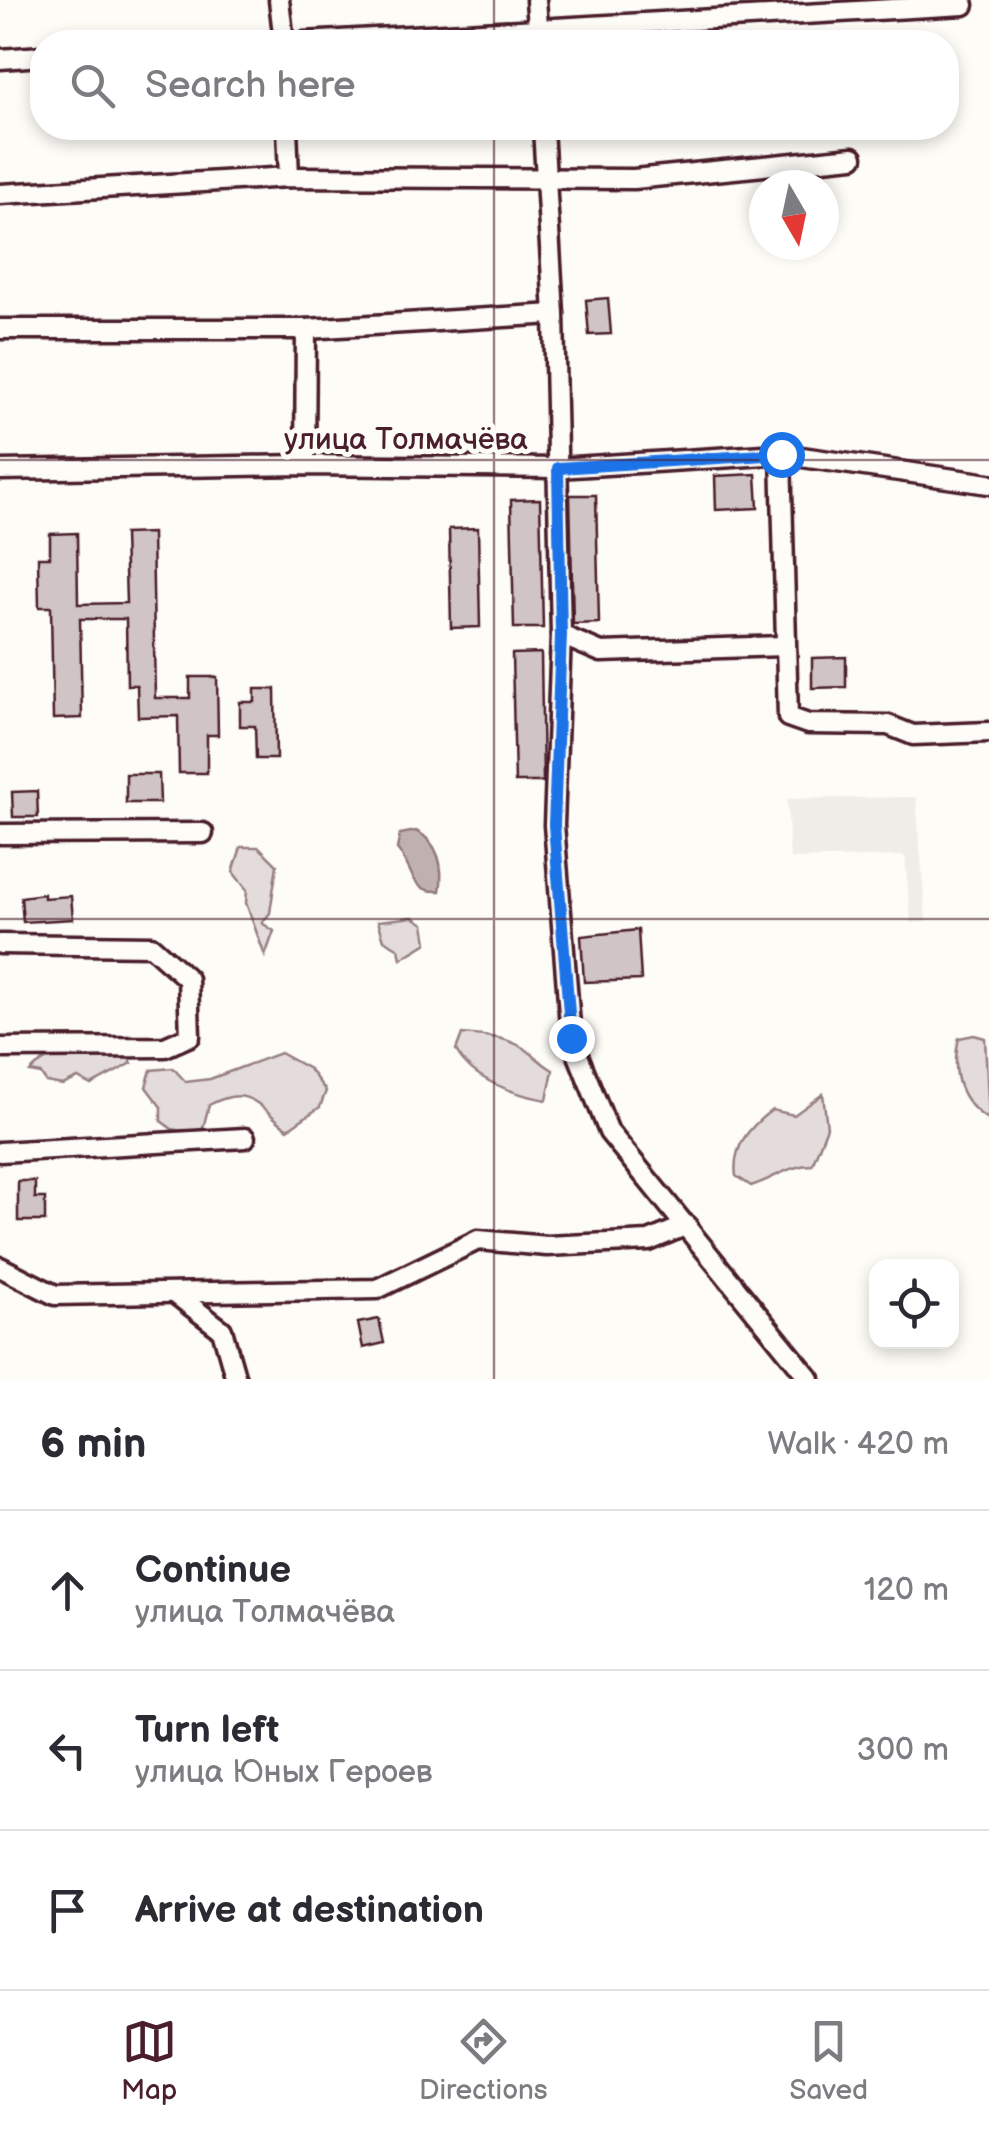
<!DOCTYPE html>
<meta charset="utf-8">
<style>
:root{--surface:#fff;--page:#f7f7f7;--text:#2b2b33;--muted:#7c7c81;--line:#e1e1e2;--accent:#4a1f2b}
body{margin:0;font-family:"Balsamiq Sans",sans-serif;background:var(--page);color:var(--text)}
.controls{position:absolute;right:30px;bottom:30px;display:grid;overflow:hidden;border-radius:20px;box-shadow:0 5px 15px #0003}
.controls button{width:90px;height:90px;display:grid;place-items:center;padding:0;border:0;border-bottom:2px solid var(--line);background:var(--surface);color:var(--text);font:50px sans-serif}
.compass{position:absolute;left:749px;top:170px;width:90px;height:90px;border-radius:50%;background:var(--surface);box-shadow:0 5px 15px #0003;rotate:171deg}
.stop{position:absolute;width:30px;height:30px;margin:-22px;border:8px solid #1a73e8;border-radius:50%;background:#fff}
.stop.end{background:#1a73e8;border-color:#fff;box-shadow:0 2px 10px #0008}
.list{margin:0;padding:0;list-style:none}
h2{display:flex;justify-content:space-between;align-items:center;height:130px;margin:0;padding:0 40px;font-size:42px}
h2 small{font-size:32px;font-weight:400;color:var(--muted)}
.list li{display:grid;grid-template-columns:65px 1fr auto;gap:30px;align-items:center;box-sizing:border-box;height:160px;padding:0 40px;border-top:2px solid var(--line)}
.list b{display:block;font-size:38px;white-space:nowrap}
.list p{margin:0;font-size:32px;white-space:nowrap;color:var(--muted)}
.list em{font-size:32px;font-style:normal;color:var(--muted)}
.icon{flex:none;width:55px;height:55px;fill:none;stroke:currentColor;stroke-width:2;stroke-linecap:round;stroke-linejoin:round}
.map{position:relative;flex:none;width:989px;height:1379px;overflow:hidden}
.search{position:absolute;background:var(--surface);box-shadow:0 5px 15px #0003;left:30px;right:30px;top:30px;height:110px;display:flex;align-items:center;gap:25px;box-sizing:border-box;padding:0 35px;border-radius:40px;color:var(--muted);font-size:38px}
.sheet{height:610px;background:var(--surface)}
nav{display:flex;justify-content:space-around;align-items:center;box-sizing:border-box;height:140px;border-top:2px solid var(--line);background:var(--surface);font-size:28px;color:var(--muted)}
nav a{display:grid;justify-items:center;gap:5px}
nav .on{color:var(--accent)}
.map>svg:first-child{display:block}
.built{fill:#f0ece8}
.green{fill:#e3dcda;stroke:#967e82;stroke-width:2.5}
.water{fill:#c0b1b1;stroke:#91777b;stroke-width:2.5}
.building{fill:#d0c5c4;stroke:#4a1f2b;stroke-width:2.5}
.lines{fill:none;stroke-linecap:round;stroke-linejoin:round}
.minor-casing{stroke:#4a1f2b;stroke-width:25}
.minor{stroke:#fdfcf7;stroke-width:18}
.route{stroke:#1a73e8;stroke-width:12}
.grid{fill:none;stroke:#4a1f2b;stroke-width:2.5;stroke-opacity:0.55}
.labels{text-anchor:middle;stroke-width:10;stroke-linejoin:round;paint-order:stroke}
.street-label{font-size:30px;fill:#4a1f2b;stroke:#fdfcf7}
</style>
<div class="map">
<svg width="989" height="1379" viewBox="0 0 989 1379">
<rect width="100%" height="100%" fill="#fdfcf7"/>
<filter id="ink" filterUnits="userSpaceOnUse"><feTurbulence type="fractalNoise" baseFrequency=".01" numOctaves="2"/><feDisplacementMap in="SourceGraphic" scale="20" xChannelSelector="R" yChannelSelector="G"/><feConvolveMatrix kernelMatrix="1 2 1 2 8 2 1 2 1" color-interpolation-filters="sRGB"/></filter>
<g filter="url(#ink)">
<!-- built -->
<polygon class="built" points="916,797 926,922 911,923 905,856 790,859 787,799"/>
<!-- green -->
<g class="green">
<polygon points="241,847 259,847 277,865 270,913 262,923 274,931 265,956 246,903 247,890 233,872"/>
<polygon points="413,917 424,924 427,943 401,959 399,949 384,940 378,921"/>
<path d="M462,1034C482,1036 502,1036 520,1046C532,1052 540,1063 553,1070L547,1100C513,1094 472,1080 456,1050Z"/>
<path d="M974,1035L985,1038L989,1120C958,1101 951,1072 959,1038Z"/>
<path d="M125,1053L132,1063L91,1085L78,1078L63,1085L46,1082L41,1074L30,1072C52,1046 93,1054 125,1053Z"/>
<path d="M280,1053L309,1069L326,1091L320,1107L288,1129C258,1107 251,1083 209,1105L203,1128L194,1134L172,1129L161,1121V1107L146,1087L151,1070L173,1068L186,1082L210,1079Z"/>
<path d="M823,1094L827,1127L812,1165C789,1165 774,1179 751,1186L736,1176C732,1147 749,1127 772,1110L794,1115Z"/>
</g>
<!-- water -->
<path class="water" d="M416,831C439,842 444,868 440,891C409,893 414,868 397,849L400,834Z"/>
<!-- building -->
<g class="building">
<polygon points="608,298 611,334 589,335 586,300"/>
<polygon points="756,474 758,508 716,510 715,476"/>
<polygon points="570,495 596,495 599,623 573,624"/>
<polygon points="540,499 543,628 514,628 511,500"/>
<polygon points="478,528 480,627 451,628 449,529"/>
<polygon points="77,533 78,604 126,603 124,534 152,533 155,698 190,698 190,677 217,677 218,735 207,735 207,773 179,773 178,716 138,717 137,685 127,685 126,619 80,619 82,718 53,719 51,607 39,607 38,557 50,557 50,534"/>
<polygon points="541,653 543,782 515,782 512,654"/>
<polygon points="846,657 846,687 812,688 812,658"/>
<polygon points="255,689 275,689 276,759 256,759 255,726 240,726 240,702 255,702"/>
<polygon points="126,774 159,774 160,803 126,803"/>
<polygon points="37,791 38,817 13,817 12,792"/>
<polygon points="44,894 44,898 71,896 73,919 23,922 21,897"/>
<polygon points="638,930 641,980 584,982 581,936"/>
<polygon points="18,1181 35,1181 35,1198 45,1198 45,1221 18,1221"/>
<polygon points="379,1319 384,1343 363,1348 358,1323"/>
</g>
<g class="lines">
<!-- minor casing -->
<g class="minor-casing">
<g id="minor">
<polyline points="279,0 284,42"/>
<polyline points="536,0 539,39"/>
<polyline points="304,42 964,5"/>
<polyline points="0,59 42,56"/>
<polyline points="287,128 289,177"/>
<polyline points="543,128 554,314 561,635 554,825 571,1038 609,1132 810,1379"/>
<polyline points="0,194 289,177 634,179 853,157"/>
<polyline points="0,329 306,329 554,314"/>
<polyline points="781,454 788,717 808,724 888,725 913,735 989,732"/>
<polyline points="305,465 306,329"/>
<polyline points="0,470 305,465 558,468 781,454 989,484"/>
<polyline points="561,635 601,652 784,646"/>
<polyline points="0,834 203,833"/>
<polyline points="0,944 151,946 188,979 190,1036 165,1047 0,1048"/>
<polyline points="0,1152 245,1138"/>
<polyline points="0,1267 55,1295 377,1289 478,1240 547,1246 649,1241 687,1225"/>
<polyline points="178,1296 222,1330 236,1379"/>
</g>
</g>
<!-- minor -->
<use href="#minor" class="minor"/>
</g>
</g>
<g class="lines" filter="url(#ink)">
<!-- route -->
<polyline class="route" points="571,1038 554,825 561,635 558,468 781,454"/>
</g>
<!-- grid -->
<path class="grid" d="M494,0V42M494,128V1379M0,460H989M0,919H989"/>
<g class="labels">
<!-- street labels -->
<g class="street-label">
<text x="406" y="449">улица Толмачёва</text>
</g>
</g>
</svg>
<div class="controls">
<button><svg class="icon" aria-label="locate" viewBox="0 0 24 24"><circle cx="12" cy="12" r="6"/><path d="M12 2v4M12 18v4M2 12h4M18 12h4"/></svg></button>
</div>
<svg class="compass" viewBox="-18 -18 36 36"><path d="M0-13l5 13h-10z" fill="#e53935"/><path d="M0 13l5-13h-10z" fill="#7c7c81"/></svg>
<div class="stop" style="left:781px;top:454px"></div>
<div class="stop end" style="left:571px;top:1038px"></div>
<div class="search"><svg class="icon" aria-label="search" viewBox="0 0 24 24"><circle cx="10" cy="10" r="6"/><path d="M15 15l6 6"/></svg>Search here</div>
</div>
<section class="sheet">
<h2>6 min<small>Walk · 420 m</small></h2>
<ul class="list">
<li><svg class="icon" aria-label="ahead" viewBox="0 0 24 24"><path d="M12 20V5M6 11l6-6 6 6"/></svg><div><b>Continue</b><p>улица Толмачёва</p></div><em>120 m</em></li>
<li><svg class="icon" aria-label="left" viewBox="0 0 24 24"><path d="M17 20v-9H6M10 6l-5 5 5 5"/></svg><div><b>Turn left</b><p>улица Юных Героев</p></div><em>300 m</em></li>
<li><svg class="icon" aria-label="arrive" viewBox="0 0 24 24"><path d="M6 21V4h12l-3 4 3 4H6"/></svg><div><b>Arrive at destination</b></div></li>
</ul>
</section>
<nav>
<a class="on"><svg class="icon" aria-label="map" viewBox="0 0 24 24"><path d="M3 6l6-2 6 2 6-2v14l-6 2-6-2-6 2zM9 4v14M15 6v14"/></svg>Map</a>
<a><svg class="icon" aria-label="directions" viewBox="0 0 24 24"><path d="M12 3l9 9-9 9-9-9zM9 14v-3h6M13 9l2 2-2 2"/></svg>Directions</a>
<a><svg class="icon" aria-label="saved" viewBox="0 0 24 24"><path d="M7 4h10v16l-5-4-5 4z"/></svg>Saved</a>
</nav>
